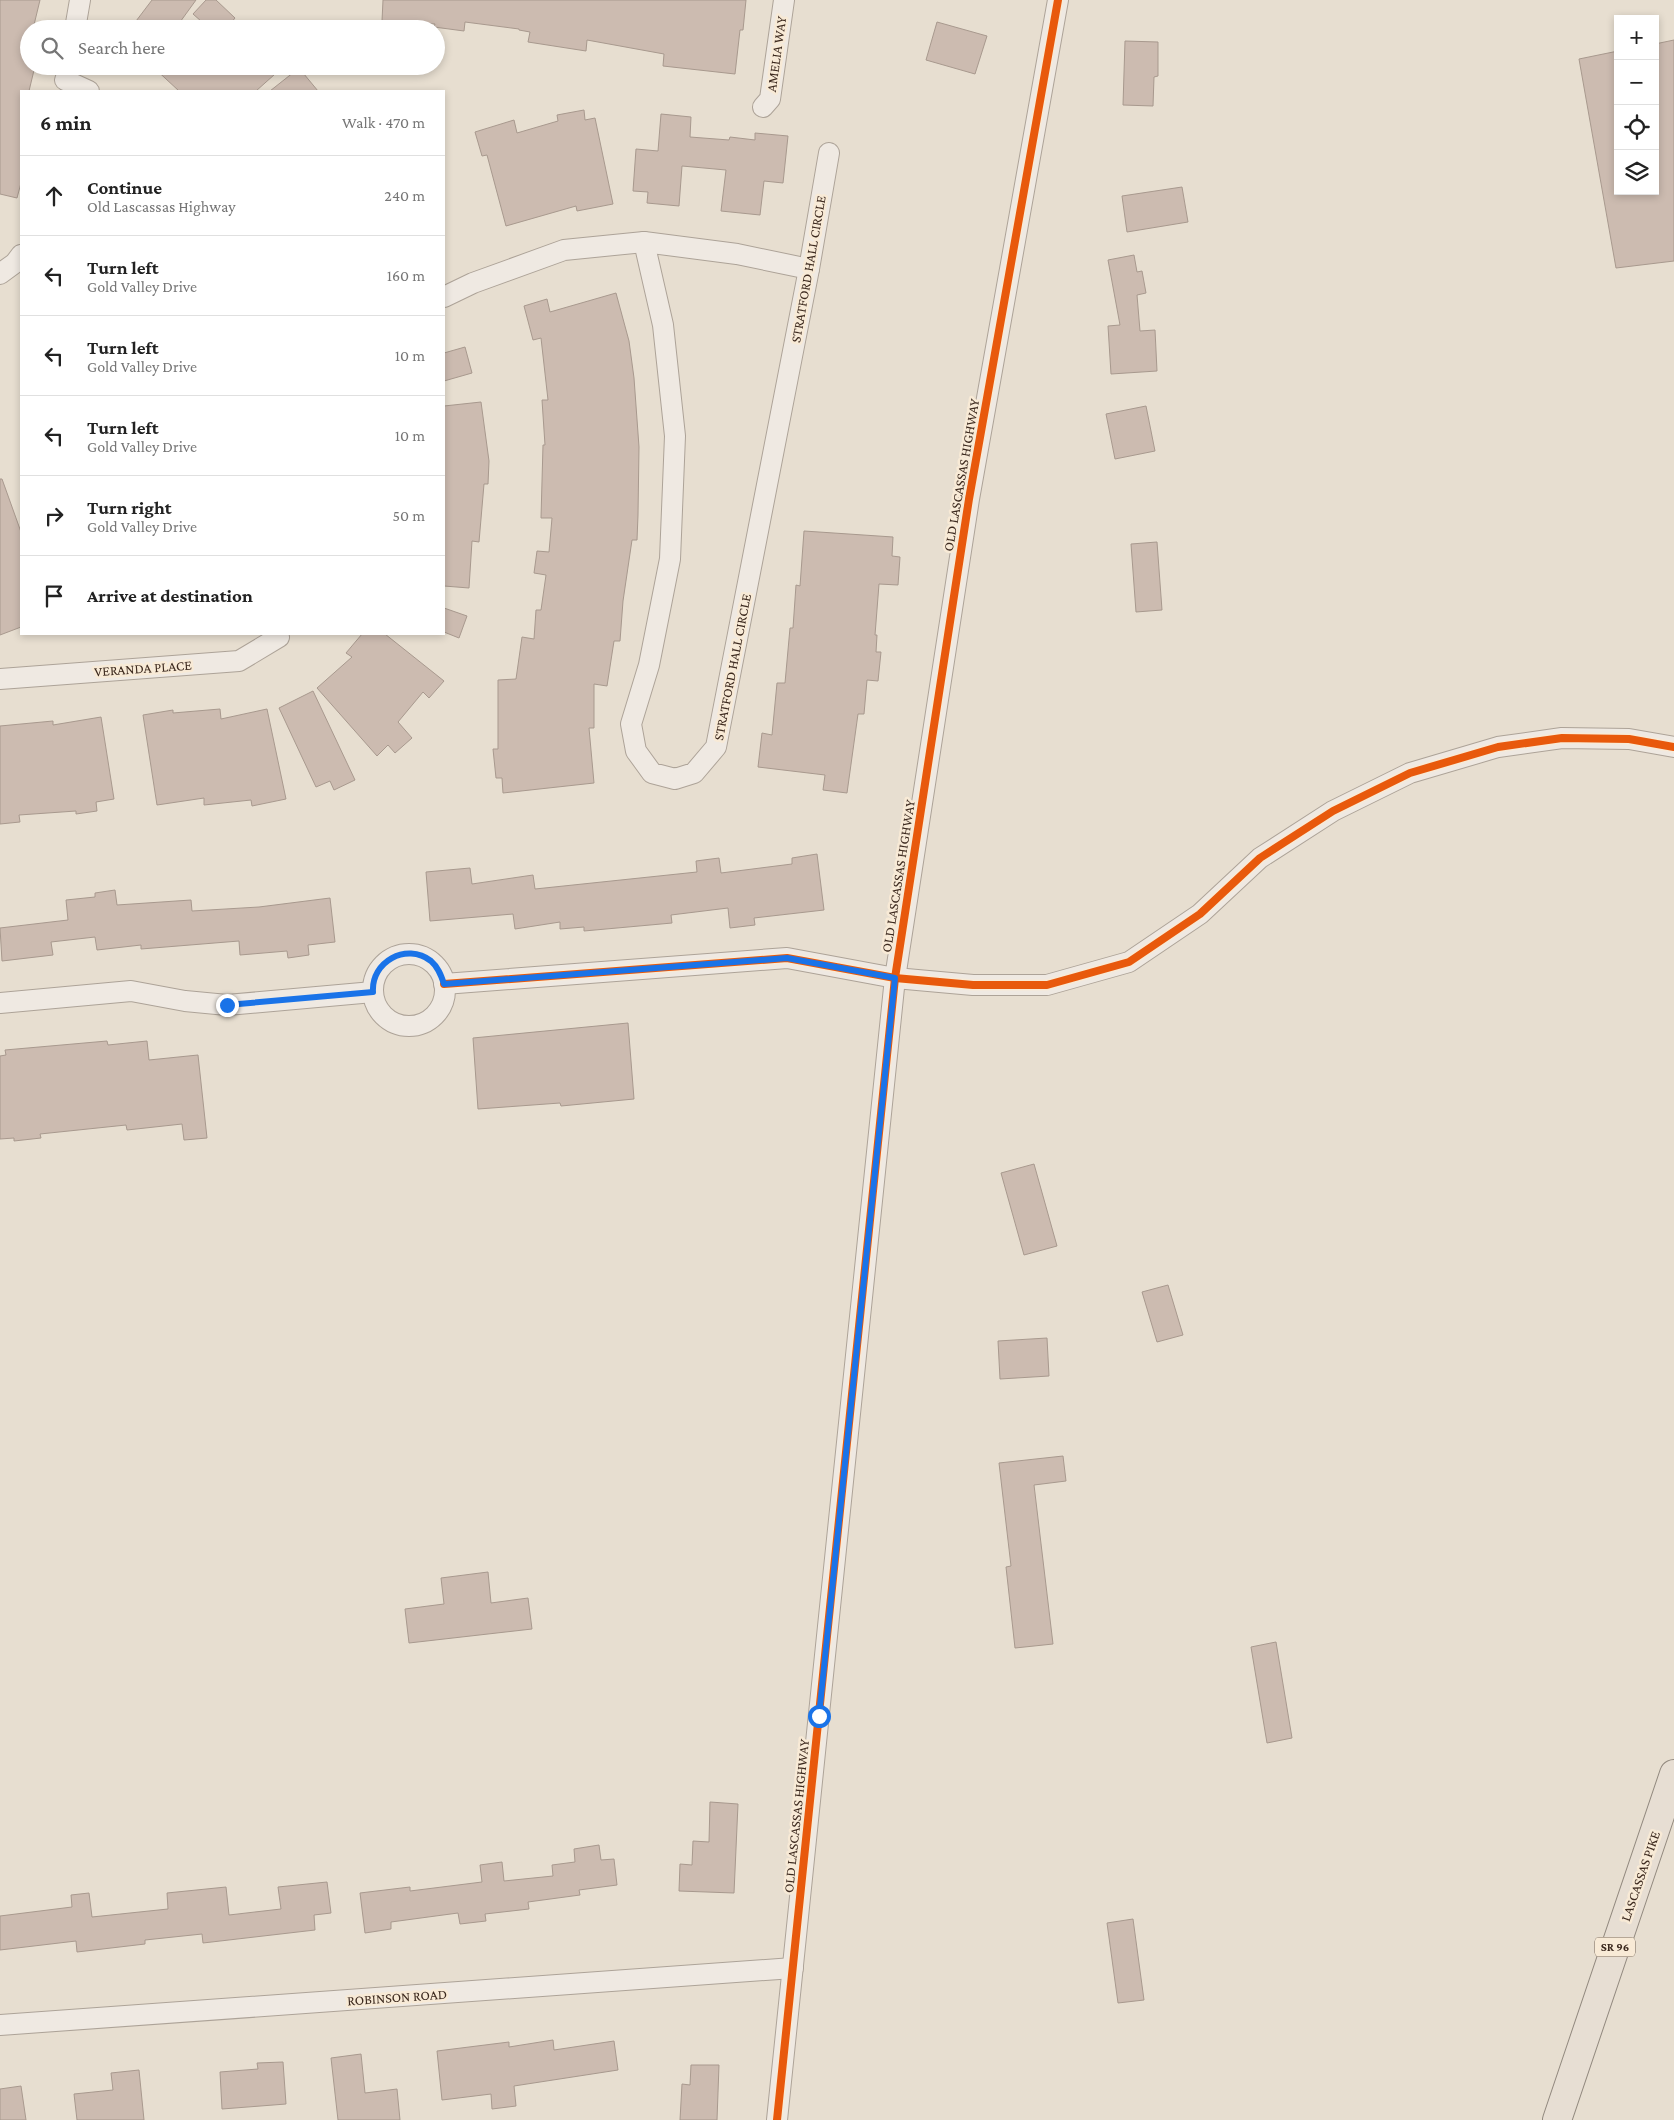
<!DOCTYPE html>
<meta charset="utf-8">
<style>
:root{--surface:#fff;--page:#f2f2f2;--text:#222;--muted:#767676;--line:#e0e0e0}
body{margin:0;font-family:"Crimson Pro",serif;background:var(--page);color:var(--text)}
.controls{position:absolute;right:15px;top:15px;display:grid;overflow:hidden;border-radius:0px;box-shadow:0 2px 8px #0003}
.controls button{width:45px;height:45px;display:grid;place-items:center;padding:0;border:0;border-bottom:1px solid var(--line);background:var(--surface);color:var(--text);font:25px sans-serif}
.stop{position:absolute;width:15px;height:15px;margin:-11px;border:4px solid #1a73e8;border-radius:50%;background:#fff}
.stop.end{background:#1a73e8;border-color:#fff;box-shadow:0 1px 5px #0008}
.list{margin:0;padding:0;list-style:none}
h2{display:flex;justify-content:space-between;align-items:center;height:65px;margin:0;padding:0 20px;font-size:21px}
h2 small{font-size:16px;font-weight:400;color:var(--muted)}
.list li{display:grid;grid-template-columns:32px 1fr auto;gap:15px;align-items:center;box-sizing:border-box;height:80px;padding:0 20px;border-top:1px solid var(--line)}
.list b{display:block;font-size:19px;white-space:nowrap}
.list p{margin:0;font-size:16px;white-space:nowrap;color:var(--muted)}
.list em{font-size:16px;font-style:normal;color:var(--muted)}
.icon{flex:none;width:28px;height:28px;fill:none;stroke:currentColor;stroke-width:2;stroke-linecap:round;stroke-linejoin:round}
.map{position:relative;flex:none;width:1674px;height:2120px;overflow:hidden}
.search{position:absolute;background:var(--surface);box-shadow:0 2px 8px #0003;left:20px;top:20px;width:425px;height:55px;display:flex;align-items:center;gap:12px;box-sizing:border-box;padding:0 18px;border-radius:28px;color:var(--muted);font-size:19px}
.panel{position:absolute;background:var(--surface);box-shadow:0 2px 8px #0003;left:20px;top:90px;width:425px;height:545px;border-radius:0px}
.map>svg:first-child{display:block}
.building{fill:#ccbbb0;stroke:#a8998e}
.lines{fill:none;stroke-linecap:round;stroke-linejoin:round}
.minor-casing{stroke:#ada398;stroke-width:22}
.primary-casing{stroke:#92897f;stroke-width:30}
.minor{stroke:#efe9e2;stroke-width:20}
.primary{stroke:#e7ded3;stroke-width:28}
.cycleway-casing{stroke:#f8ead6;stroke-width:11}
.cycleway{stroke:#e8590c;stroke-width:8}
.route{stroke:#1a73e8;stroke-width:6}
.labels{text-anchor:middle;stroke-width:5;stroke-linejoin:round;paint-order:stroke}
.shield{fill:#f8ead6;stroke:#756456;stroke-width:1}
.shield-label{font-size:12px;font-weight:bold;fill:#3d2a1f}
.street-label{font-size:14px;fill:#3d2a1f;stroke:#f8ead6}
</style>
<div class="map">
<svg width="1674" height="2120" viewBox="0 0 1674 2120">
<rect width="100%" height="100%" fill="#e7ded0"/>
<!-- building -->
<g class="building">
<polygon points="0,0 40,0 33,29 29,29 29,66 35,66 29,91 21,91 21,183 17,198 0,194"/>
<polygon points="152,0 196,0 175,29 130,29"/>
<polygon points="206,0 216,0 235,18 226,29 210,29 193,14"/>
<polygon points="383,0 746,0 743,30 740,30 735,74 663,66 664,54 587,40 586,51 528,42 530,32 519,30 519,29 465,22 464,31 434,27 435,24 382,21"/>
<polygon points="937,22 987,36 975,74 926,60"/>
<polygon points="1674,40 1674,261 1616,268 1579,59 1618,51 1618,191 1655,191 1655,44"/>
<polygon points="1125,41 1158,42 1158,76 1154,77 1153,106 1123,105"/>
<polygon points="152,66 284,66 256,91 179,91"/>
<polygon points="299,68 318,91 270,91"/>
<polygon points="584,110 585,120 595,118 613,204 577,211 576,206 506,226 487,155 482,156 475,132 514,120 517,133 558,121 557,115"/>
<polygon points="661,114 691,117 690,137 729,140 730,137 755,140 755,133 788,136 783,183 764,181 760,215 721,211 726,170 682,166 679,206 647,203 648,192 633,191 636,149 658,151"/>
<polygon points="1182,187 1188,222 1127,232 1122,196"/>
<polygon points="1134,255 1137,272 1142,271 1146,293 1137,295 1140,331 1155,330 1157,371 1111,374 1108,326 1120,325 1108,260"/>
<polygon points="616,293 629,341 634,378 639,447 638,515 637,540 632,540 623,601 620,641 614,641 607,686 594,684 594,728 589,728 594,783 503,793 502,778 496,778 493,749 498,749 498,680 516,679 522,637 534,639 536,610 541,610 546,575 534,573 537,551 549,552 552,518 541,518 543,445 545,445 542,400 548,400 541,338 533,340 524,306 547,299 550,312"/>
<polygon points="465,347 472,373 444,381 444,353"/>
<polygon points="481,402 489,461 488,484 484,484 479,542 472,541 469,588 444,586 444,406"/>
<polygon points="1146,406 1155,451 1115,459 1106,414"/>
<polygon points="0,479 2,479 21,532 21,627 0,635"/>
<polygon points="804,531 893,537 892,556 900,557 898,585 879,584 875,635 877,635 876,652 881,652 878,681 867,680 864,714 858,714 847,793 823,790 825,775 758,767 762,733 772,735 777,683 785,683 790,628 793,628 796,585 800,586"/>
<polygon points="1157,542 1162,610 1136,612 1131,544"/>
<polygon points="444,608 467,616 459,638 444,632"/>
<polygon points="362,634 385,634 444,681 429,698 423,692 398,722 412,738 395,753 388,745 377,756 317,688 352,657 346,653"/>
<polygon points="313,691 355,780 334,790 330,781 316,787 279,708"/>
<polygon points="220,709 221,719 267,709 286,799 252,806 251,800 204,805 204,798 157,805 143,715 173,710 173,713"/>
<polygon points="101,717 114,799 96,802 97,811 76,814 76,811 19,815 20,822 0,824 0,726 53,721 53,725"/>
<polygon points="817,854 824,910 754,918 755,925 730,928 728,908 671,915 672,923 584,931 584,927 560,929 560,922 515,929 513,914 430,921 426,872 470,868 472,884 533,875 535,889 697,872 696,861 719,858 721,873 792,864 792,858"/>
<polygon points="115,890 117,905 191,900 192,911 259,907 330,898 335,942 308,945 309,955 288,958 287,951 240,955 239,941 141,949 141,945 97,950 95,937 51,942 53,955 2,961 0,928 68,920 66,900 95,897 95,893"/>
<polygon points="628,1023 634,1099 561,1106 560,1103 478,1109 473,1038"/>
<polygon points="107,1041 108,1045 147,1041 149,1060 198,1055 207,1138 184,1140 182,1124 127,1130 126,1125 40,1134 41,1138 14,1141 14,1138 0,1139 0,1056 6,1055 5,1050"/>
<polygon points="1034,1164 1057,1246 1024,1255 1001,1173"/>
<polygon points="1168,1285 1183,1335 1157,1342 1142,1292"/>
<polygon points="1047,1338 1049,1376 1000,1379 998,1341"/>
<polygon points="1063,1456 1066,1481 1034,1485 1053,1644 1015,1648 1006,1567 1011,1566 999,1463"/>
<polygon points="488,1572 491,1603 528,1598 532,1629 409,1643 405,1609 444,1604 441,1578"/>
<polygon points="1276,1642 1292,1738 1267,1743 1251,1647"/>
<polygon points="710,1802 738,1804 734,1893 679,1891 680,1864 692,1865 693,1841 709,1842"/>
<polygon points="599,1845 601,1860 614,1859 617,1885 579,1890 580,1895 528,1902 529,1909 485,1914 486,1921 460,1924 458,1913 391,1922 391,1929 365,1933 360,1893 410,1887 410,1891 482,1882 480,1865 502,1862 504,1881 553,1876 552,1865 575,1862 574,1849"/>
<polygon points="327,1882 331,1913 314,1915 315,1930 203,1943 202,1934 145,1940 145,1944 77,1952 76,1941 0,1950 0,1916 72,1907 71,1895 89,1893 92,1917 168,1909 167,1893 226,1887 229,1915 281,1909 278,1887"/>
<polygon points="1133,1919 1144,2000 1118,2003 1107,1923"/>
<polygon points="553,2040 554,2050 614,2041 618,2070 514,2086 516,2106 492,2109 491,2094 442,2100 437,2051 509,2042 509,2047"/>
<polygon points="361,2054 365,2093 397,2089 400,2120 338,2120 331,2058"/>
<polygon points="283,2062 286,2104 222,2109 220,2072 258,2069 257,2063"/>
<polygon points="691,2065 719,2065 717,2120 680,2120 682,2084 690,2085"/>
<polygon points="139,2070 144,2120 77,2120 74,2094 113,2090 111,2073"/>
<polygon points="21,2086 26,2120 0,2120 0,2089"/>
</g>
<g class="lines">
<!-- minor casing -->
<g class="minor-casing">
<g id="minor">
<polyline points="75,29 80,0"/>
<polyline points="65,80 89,91"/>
<polyline points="763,107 770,99 784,0"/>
<polyline points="644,242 663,325 675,436 670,559 649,665 631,724 636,751 652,773 675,779 694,773 716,747 809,269 829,153"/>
<polyline points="0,274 15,263 21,255"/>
<polyline points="444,297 473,283 564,250 644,242 737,254 809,269"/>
<polyline points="0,679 239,661 279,637"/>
<circle cx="409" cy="990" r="36"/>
<polyline points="444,984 787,958 895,978 973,985 1047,985 1129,962 1200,914 1260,858 1333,811 1410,773 1498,747 1562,738 1629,739 1674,747"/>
<polyline points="0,1003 131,991 185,1001 227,1005 373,992"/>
<polyline points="0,2025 793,1968"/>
<polyline points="777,2120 895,978 969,499 1058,0"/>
</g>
</g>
<!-- primary casing -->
<g class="primary-casing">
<polyline id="primary" points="1557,2120 1674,1774"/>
</g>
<!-- minor -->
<use href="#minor" class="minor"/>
<!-- primary -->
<use href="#primary" class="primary"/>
<!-- cycleway casing -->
<g class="cycleway-casing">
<g id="cycleway">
<polyline points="444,984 787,958 895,978 973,985 1047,985 1129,962 1200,914 1260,858 1333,811 1410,773 1498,747 1562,738 1629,739 1674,747"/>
<polyline points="777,2120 895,978 969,499 1058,0"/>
</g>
</g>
<!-- cycleway -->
<use href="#cycleway" class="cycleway"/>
</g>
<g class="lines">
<!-- route -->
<path class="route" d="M227,1005L373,992C371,962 406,942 431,961C438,967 441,975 444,984L787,958L895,978L819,1716"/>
</g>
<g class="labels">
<!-- shield labels -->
<rect class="shield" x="1595" y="1937.5" width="40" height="19" rx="4"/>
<g class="shield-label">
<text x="1615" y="1951">SR 96</text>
</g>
<!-- street labels -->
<g class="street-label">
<text transform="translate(776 54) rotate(-82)" y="5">AMELIA WAY</text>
<text transform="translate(808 269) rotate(-80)" y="5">STRATFORD HALL CIRCLE</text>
<text transform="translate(961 475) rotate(-80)" y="5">OLD LASCASSAS HIGHWAY</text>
<text transform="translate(732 667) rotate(-79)" y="5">STRATFORD HALL CIRCLE</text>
<text transform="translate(143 668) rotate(-4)" y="5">VERANDA PLACE</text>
<text transform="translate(898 876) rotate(-81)" y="5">OLD LASCASSAS HIGHWAY</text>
<text transform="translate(796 1816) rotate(-84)" y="5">OLD LASCASSAS HIGHWAY</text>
<text transform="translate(1640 1876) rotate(-71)" y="5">LASCASSAS PIKE</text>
<text transform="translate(397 1997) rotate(-4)" y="5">ROBINSON ROAD</text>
</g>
</g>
</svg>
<div class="controls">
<button>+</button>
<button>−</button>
<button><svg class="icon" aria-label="locate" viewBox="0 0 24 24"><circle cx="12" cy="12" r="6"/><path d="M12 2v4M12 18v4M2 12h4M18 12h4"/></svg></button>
<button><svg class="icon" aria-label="layers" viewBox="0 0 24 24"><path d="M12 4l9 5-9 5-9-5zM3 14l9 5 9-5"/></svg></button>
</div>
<div class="stop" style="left:819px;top:1716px"></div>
<div class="stop end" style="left:227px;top:1005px"></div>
<div class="search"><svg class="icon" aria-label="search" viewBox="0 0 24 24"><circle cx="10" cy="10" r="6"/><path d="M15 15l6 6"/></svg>Search here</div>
<section class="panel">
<h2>6 min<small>Walk · 470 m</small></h2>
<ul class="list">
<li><svg class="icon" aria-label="ahead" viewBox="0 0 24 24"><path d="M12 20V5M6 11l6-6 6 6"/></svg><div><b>Continue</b><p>Old Lascassas Highway</p></div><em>240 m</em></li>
<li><svg class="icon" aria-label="left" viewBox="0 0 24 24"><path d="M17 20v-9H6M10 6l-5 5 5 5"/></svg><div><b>Turn left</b><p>Gold Valley Drive</p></div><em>160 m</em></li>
<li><svg class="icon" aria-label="left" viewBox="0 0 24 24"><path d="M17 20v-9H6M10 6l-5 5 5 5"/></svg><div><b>Turn left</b><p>Gold Valley Drive</p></div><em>10 m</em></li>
<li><svg class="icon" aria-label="left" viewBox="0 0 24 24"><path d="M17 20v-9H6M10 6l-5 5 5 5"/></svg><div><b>Turn left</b><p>Gold Valley Drive</p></div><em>10 m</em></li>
<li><svg class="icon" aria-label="right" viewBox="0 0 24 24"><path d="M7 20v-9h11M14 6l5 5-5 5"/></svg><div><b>Turn right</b><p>Gold Valley Drive</p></div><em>50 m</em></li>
<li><svg class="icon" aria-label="arrive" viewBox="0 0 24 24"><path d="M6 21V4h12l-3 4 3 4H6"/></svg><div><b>Arrive at destination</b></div></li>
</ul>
</section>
</div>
